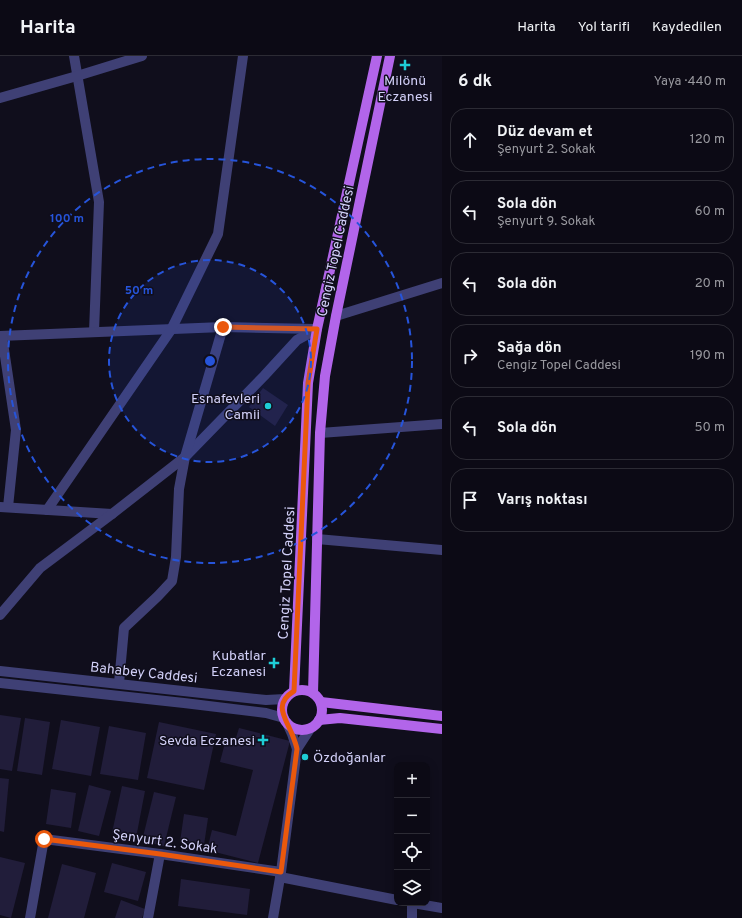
<!DOCTYPE html>
<html lang="tr">
<meta charset="utf-8">
<style>
:root{--surface:#0c0a15;--page:#1a1822;--text:#f1f3f6;--muted:#9a9aa0;--line:#2c2b34}
body{margin:0;font-family:Overpass,sans-serif;background:var(--page);color:var(--text)}
.controls{position:absolute;right:12px;bottom:12px;display:grid;overflow:hidden;border-radius:8px;box-shadow:0 2px 10px #0003}
.controls button{width:36px;height:36px;display:grid;place-items:center;padding:0;border:0;border-bottom:1px solid var(--line);background:var(--surface);color:var(--text);font:20px sans-serif}
.stop{position:absolute;width:12px;height:12px;margin:-9px;border:3px solid #ea580c;border-radius:50%;background:#fff}
.stop.end{background:#ea580c;border-color:#fff;box-shadow:0 1px 4px #0008}
.list{margin:0;padding:0;list-style:none}
h2{display:flex;justify-content:space-between;align-items:center;height:52px;margin:0;padding:0 16px;font-size:17px}
h2 small{font-size:13px;font-weight:400;color:var(--muted)}
.list li{display:grid;grid-template-columns:26px 1fr auto;gap:12px;align-items:center;box-sizing:border-box;height:64px;margin:0 8px 8px;padding:0 8px;border:1px solid var(--line);border-radius:16px}
.list b{display:block;font-size:15px;white-space:nowrap}
.list p{margin:0;font-size:13px;white-space:nowrap;color:var(--muted)}
.list em{font-size:13px;font-style:normal;color:var(--muted)}
.icon{flex:none;width:22px;height:22px;fill:none;stroke:currentColor;stroke-width:2;stroke-linecap:round;stroke-linejoin:round}
.map{position:relative;flex:none;width:442px;height:862px;overflow:hidden}
header{display:flex;align-items:center;gap:24px;box-sizing:border-box;height:56px;padding:0 20px;background:var(--surface);border-bottom:1px solid var(--line)}
header strong{font-size:19px}
nav{display:flex;gap:22px;margin-inline-start:auto;font-size:14px}
main{display:flex}
aside{flex:1;background:var(--surface)}
.map>svg:first-child{display:block}
.building{fill:#211d3a}
.lines{fill:none;stroke-linecap:round;stroke-linejoin:round}
.minor{stroke:#3f4075;stroke-width:10}
.major{stroke:#b265ea;stroke-width:10}
.route{stroke:#ea580c;stroke-width:5}
.ring{fill:none;stroke:#2654da;stroke-width:2;stroke-dasharray:7 5}
.poi-dot{fill:#1ecdd6;stroke:#100e1c;stroke-width:1.5}
.labels{text-anchor:middle;stroke-width:3;stroke-linejoin:round;paint-order:stroke}
.poi-label{font-size:14px;fill:#d2d0f8;stroke:#100e1c;text-anchor:end}
.street-label{font-size:14px;fill:#d2d0f8;stroke:#100e1c}
.centre{fill:#2654da;stroke:#100e1c;stroke-width:2}
.ring-label{font-size:12px;text-anchor:middle;font-weight:bold;fill:#2654da;stroke:#100e1c;stroke-width:3;stroke-linejoin:round;paint-order:stroke}
</style>
<header>
<strong>Harita</strong>
<nav><a>Harita</a><a>Yol tarifi</a><a>Kaydedilen</a></nav>
</header>
<main>
<div class="map">
<svg width="442" height="862" viewBox="0 0 442 862">
<rect width="100%" height="100%" fill="#100e1c"/>
<!-- building -->
<g class="building">
<polygon points="263,332 288,349 275,370 249,351"/>
<polygon points="0,659 21,662 12,715 0,713"/>
<polygon points="25,662 50,666 42,719 17,715"/>
<polygon points="61,664 100,671 91,720 52,713"/>
<polygon points="159,666 216,678 204,734 147,722"/>
<polygon points="109,670 146,677 138,724 100,718"/>
<polygon points="239,672 290,685 258,807 207,794 212,774 236,780 253,714 220,706 226,683 235,685"/>
<polygon points="0,722 9,723 4,776 0,775"/>
<polygon points="89,729 111,735 99,780 78,775"/>
<polygon points="122,730 145,735 136,782 112,777"/>
<polygon points="51,733 76,737 71,772 46,768"/>
<polygon points="154,736 176,741 164,790 142,785"/>
<polygon points="184,758 208,762 204,789 180,786"/>
<polygon points="0,801 25,807 11,862 0,859"/>
<polygon points="112,807 146,816 138,845 104,836"/>
<polygon points="62,808 96,817 84,862 48,862"/>
<polygon points="181,823 250,833 247,859 178,850"/>
<polygon points="121,844 145,853 142,862 115,862"/>
</g>
<g class="lines">
<!-- minor -->
<g class="minor">
<polyline points="74,0 99,146 94,276"/>
<polyline points="0,42 77,20 142,0"/>
<polyline points="336,260 442,227"/>
<polyline points="0,280 223,271 317,273"/>
<polyline points="2,280 16,374 8,451"/>
<polyline points="320,377 442,368"/>
<polyline points="0,451 112,458"/>
<polyline points="47,454 171,274 218,178 243,0"/>
<polyline points="317,483 442,494"/>
<polyline points="0,559 40,512 112,458 185,401 264,320 297,284 317,273"/>
<polyline points="0,615 266,644 285,643"/>
<polyline points="0,627 184,647 266,657 284,662"/>
<polyline points="119,627 124,572 158,540 172,525 176,501 179,433 185,401 223,271"/>
<polyline points="287,667 292,678 297,693"/>
<polyline points="280,821 397,844"/>
<polyline points="413,847 442,852"/>
<polyline points="30,862 44,783 160,798 281,816"/>
<polyline points="148,862 160,798"/>
<polyline points="273,862 281,816 297,693 310,673"/>
<polyline points="412,862 412,847"/>
</g>
<!-- major -->
<g class="major">
<circle cx="302" cy="654" r="20"/>
<polyline points="294,635 308,327 317,273 377,0"/>
<polyline points="313,637 320,377 325,320 336,260 390,0"/>
<polyline points="321,646 442,660"/>
<polyline points="319,664 340,662 442,673"/>
</g>
</g>
<g class="lines">
<!-- route -->
<path class="route" d="M44,783L160,798L281,816L297,693C296,688 294,683 292,678C285,661 273,648 294,635L308,327L317,273L223,271"/>
</g>
<!-- distance rings -->
<circle cx="210" cy="305" r="101" fill="#2654da" fill-opacity=".12"/>
<g class="ring">
<circle cx="210" cy="305" r="101"/>
<circle cx="210" cy="305" r="202"/>
</g>
<!-- markers -->
<g class="poi-dot">
<path d="M403 3h4v4h4v4h-4v4h-4v-4h-4v-4h4z"/>
<circle cx="268" cy="350" r="4"/>
<path d="M272 601h4v4h4v4h-4v4h-4v-4h-4v-4h4z"/>
<path d="M261 678h4v4h4v4h-4v4h-4v-4h-4v-4h4z"/>
<circle cx="305" cy="701" r="4"/>
</g>
<g class="labels">
<!-- poi labels -->
<g class="poi-label">
<text x="405" y="29" text-anchor="middle">Milönü<tspan x="405" dy="16">Eczanesi</tspan></text>
<text x="260" y="347">Esnafevleri<tspan x="260" dy="16">Camii</tspan></text>
<text x="266" y="604">Kubatlar<tspan x="266" dy="16">Eczanesi</tspan></text>
<text x="255" y="689">Sevda Eczanesi</text>
<text x="313" y="706" text-anchor="start">Özdoğanlar</text>
</g>
<!-- street labels -->
<g class="street-label">
<text transform="translate(335 195) rotate(-78)" y="5">Cengiz Topel Caddesi</text>
<text transform="translate(286 517) rotate(-87)" y="5">Cengiz Topel Caddesi</text>
<text transform="translate(144 616) rotate(6)" y="5">Bahabey Caddesi</text>
<text transform="translate(165 785) rotate(8)" y="5">Şenyurt 2. Sokak</text>
</g>
</g>
<circle cx="210" cy="305" r="6" class="centre"/>
<g class="ring-label">
<text x="67" y="166">100 m</text>
<text x="139" y="238">50 m</text>
</g>
</svg>
<div class="controls">
<button>+</button>
<button>−</button>
<button><svg class="icon" aria-label="locate" viewBox="0 0 24 24"><circle cx="12" cy="12" r="6"/><path d="M12 2v4M12 18v4M2 12h4M18 12h4"/></svg></button>
<button><svg class="icon" aria-label="layers" viewBox="0 0 24 24"><path d="M12 4l9 5-9 5-9-5zM3 14l9 5 9-5"/></svg></button>
</div>
<div class="stop" style="left:44px;top:783px"></div>
<div class="stop end" style="left:223px;top:271px"></div>
</div>
<aside>
<h2>6 dk<small>Yaya · 440 m</small></h2>
<ul class="list">
<li><svg class="icon" aria-label="ahead" viewBox="0 0 24 24"><path d="M12 20V5M6 11l6-6 6 6"/></svg><div><b>Düz devam et</b><p>Şenyurt 2. Sokak</p></div><em>120 m</em></li>
<li><svg class="icon" aria-label="left" viewBox="0 0 24 24"><path d="M17 20v-9H6M10 6l-5 5 5 5"/></svg><div><b>Sola dön</b><p>Şenyurt 9. Sokak</p></div><em>60 m</em></li>
<li><svg class="icon" aria-label="left" viewBox="0 0 24 24"><path d="M17 20v-9H6M10 6l-5 5 5 5"/></svg><div><b>Sola dön</b></div><em>20 m</em></li>
<li><svg class="icon" aria-label="right" viewBox="0 0 24 24"><path d="M7 20v-9h11M14 6l5 5-5 5"/></svg><div><b>Sağa dön</b><p>Cengiz Topel Caddesi</p></div><em>190 m</em></li>
<li><svg class="icon" aria-label="left" viewBox="0 0 24 24"><path d="M17 20v-9H6M10 6l-5 5 5 5"/></svg><div><b>Sola dön</b></div><em>50 m</em></li>
<li><svg class="icon" aria-label="arrive" viewBox="0 0 24 24"><path d="M6 21V4h12l-3 4 3 4H6"/></svg><div><b>Varış noktası</b></div></li>
</ul>
</aside>
</main>
